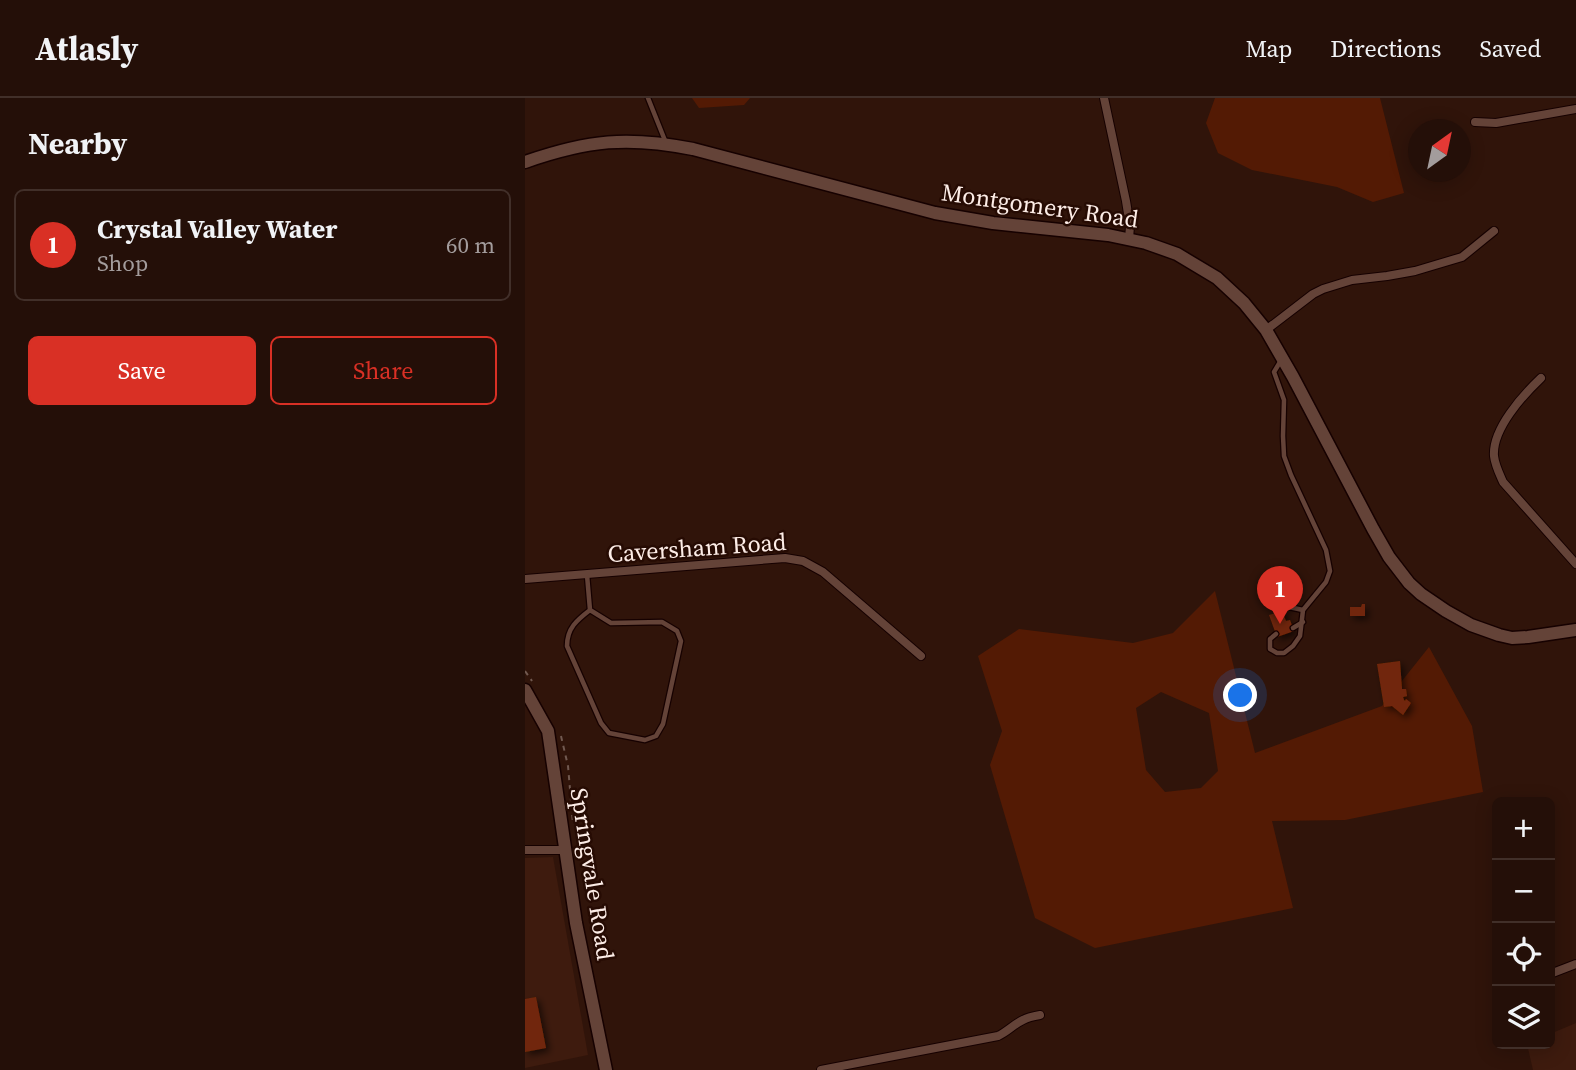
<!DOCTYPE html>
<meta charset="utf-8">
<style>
:root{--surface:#240f08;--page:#301d16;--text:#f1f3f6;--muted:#a39c9c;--line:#412f29;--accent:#d93025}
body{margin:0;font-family:"Source Serif 4",serif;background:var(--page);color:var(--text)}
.controls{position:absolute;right:21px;bottom:21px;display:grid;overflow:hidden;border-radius:10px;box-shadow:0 4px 18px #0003}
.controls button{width:63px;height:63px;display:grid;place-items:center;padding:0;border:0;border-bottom:2px solid var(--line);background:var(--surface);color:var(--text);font:35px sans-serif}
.compass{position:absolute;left:883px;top:21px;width:63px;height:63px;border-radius:50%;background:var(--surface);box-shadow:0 4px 18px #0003;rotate:33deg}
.you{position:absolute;left:716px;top:598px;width:24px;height:24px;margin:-18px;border:5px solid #fff;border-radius:50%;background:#1a73e8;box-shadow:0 0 0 10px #1a73e833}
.badge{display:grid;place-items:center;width:46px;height:46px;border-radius:50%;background:var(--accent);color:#fff;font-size:23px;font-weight:700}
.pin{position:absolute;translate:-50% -58px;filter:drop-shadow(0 2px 4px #0008)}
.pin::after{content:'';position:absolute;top:37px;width:24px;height:21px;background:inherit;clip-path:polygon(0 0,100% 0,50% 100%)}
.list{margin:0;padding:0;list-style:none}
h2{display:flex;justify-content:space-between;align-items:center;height:91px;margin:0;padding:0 28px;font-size:30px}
h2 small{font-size:23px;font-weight:400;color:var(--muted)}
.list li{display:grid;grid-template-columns:46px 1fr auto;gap:21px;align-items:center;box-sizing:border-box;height:112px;margin:0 14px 14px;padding:0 14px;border:2px solid var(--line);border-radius:10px}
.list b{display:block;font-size:26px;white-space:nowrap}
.list p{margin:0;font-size:23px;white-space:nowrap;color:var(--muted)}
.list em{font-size:23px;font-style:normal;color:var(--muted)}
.actions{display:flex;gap:14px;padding:21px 28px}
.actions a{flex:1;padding:16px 0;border:2px solid var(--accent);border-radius:10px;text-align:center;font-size:24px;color:var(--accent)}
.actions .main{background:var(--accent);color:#fff}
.icon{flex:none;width:38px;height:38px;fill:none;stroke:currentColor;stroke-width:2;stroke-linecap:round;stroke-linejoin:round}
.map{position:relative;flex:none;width:1051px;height:972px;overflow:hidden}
header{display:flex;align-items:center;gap:42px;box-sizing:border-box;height:98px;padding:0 35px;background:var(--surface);border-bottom:2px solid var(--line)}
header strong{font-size:33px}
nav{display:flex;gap:38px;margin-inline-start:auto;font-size:24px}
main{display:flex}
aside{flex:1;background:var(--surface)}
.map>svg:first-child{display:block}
.built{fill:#3e1b0e}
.green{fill:#531a04;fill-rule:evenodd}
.building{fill:#712809;filter:url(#shadow)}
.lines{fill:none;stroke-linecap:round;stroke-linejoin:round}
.lane-casing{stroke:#160100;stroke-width:7}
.street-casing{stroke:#160100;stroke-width:10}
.secondary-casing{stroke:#160100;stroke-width:15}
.path{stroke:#715950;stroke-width:2;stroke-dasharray:5 5;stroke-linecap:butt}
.lane{stroke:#644338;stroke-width:4.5}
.street{stroke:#644338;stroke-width:8}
.secondary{stroke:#644338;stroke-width:12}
.labels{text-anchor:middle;stroke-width:5;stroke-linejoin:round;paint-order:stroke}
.street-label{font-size:24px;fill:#fcece6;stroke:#260b03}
</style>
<header>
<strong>Atlasly</strong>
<nav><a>Map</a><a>Directions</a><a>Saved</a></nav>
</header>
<main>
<aside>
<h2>Nearby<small></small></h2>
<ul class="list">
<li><span class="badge">1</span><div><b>Crystal Valley Water</b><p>Shop</p></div><em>60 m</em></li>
</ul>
<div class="actions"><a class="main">Save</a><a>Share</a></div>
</aside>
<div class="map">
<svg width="1051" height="972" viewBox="0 0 1051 972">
<defs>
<filter id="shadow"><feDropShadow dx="3.5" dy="3.5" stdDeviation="3.5" flood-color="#0009"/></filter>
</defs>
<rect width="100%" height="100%" fill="#30140a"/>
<!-- built -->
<g class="built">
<polygon points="28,759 63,957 0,970 0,760"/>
<polygon points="1051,925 1051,972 1008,972 1002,946 1025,946 1025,936"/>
</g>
<!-- green -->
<g class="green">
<polygon points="167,0 225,0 219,7 174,10"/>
<polygon points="690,0 855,0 879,95 848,104 812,89 727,72 693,55 681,25"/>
<path d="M690,493L730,655L857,608L904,549L947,628L958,694L820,722L747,723L768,810L570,850L510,820L465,667L477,633L453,558L494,531L608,545L648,535ZM636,594L684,615L693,673L676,690L640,694L621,672L611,610Z"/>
</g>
<!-- building -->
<g class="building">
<polygon points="837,506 840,506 840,518 825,518 825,509 836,509"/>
<polygon points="757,513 761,523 765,522 769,533 752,539 744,517"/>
<polygon points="875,563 877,591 881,591 882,598 878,599 879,602 880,603 881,601 886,605 878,617 867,608 859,609 852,566"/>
<polygon points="11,899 21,950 0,954 0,901"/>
</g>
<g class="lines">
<!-- lane casing -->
<g class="lane-casing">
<g id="lane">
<polyline points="123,0 141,45"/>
<path d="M62,477L65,512L86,525L137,524L152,533L156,543L138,626L131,638L120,642L84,635L76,625L42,548C42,530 52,522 65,512"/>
<polyline points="749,510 759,508 778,512"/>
<polyline points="768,530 778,524"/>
<polyline points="751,536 745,541 745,551 752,555 759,555 768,548 775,538 778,512 801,484 805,473 801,452 766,377 759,358 758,338 759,302 749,274 755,264"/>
</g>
</g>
<!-- street casing -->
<g class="street-casing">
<g id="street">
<polyline points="579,0 601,103 605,128 604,141"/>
<polyline points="950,24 971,25 1051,11"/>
<polyline points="741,232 788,196 798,191 827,182 862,178 890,173 937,159 969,133"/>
<path d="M1016,280C998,297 967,331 969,358C970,367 974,375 978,384L1051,466"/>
<polyline points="0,481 260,460 278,463 298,474 396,558"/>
<polyline points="0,752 40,752"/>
<polyline points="1025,876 1051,866"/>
<path d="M296,972L473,938C482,934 489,926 498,922C503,919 509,918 515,917"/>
</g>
</g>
<!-- secondary casing -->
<g class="secondary-casing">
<g id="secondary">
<path d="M0,64C63,42 103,38 168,51L410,115L468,125L583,137L621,145L652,156L692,180L719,205L741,232L768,279L848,431L864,459L884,485L896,496L921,513L946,527L974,537L987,540L1003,539L1051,532"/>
<polyline points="0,592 23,633 51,825 81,972"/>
</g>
</g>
<!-- path -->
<g class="path">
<polyline points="0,573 7,583"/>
<polyline points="36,638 43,668 48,726"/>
</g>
<!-- lane -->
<use href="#lane" class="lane"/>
<!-- street -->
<use href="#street" class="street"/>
<!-- secondary -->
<use href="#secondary" class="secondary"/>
</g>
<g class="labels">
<!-- street labels -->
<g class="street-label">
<text transform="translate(515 108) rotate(8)" y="8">Montgomery Road</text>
<text transform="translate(172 450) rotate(-4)" y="8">Caversham Road</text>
<text transform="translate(67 776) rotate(81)" y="8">Springvale Road</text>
</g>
</g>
</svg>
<div class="controls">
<button>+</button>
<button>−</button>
<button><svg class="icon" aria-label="locate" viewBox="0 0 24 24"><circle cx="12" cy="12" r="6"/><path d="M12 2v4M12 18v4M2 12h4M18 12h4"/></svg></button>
<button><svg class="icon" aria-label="layers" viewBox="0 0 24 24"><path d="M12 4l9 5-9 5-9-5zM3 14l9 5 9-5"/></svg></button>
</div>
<svg class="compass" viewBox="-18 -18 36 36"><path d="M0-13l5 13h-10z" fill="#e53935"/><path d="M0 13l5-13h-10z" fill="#a39c9c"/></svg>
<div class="you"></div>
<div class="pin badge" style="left:755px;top:526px">1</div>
</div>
</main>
